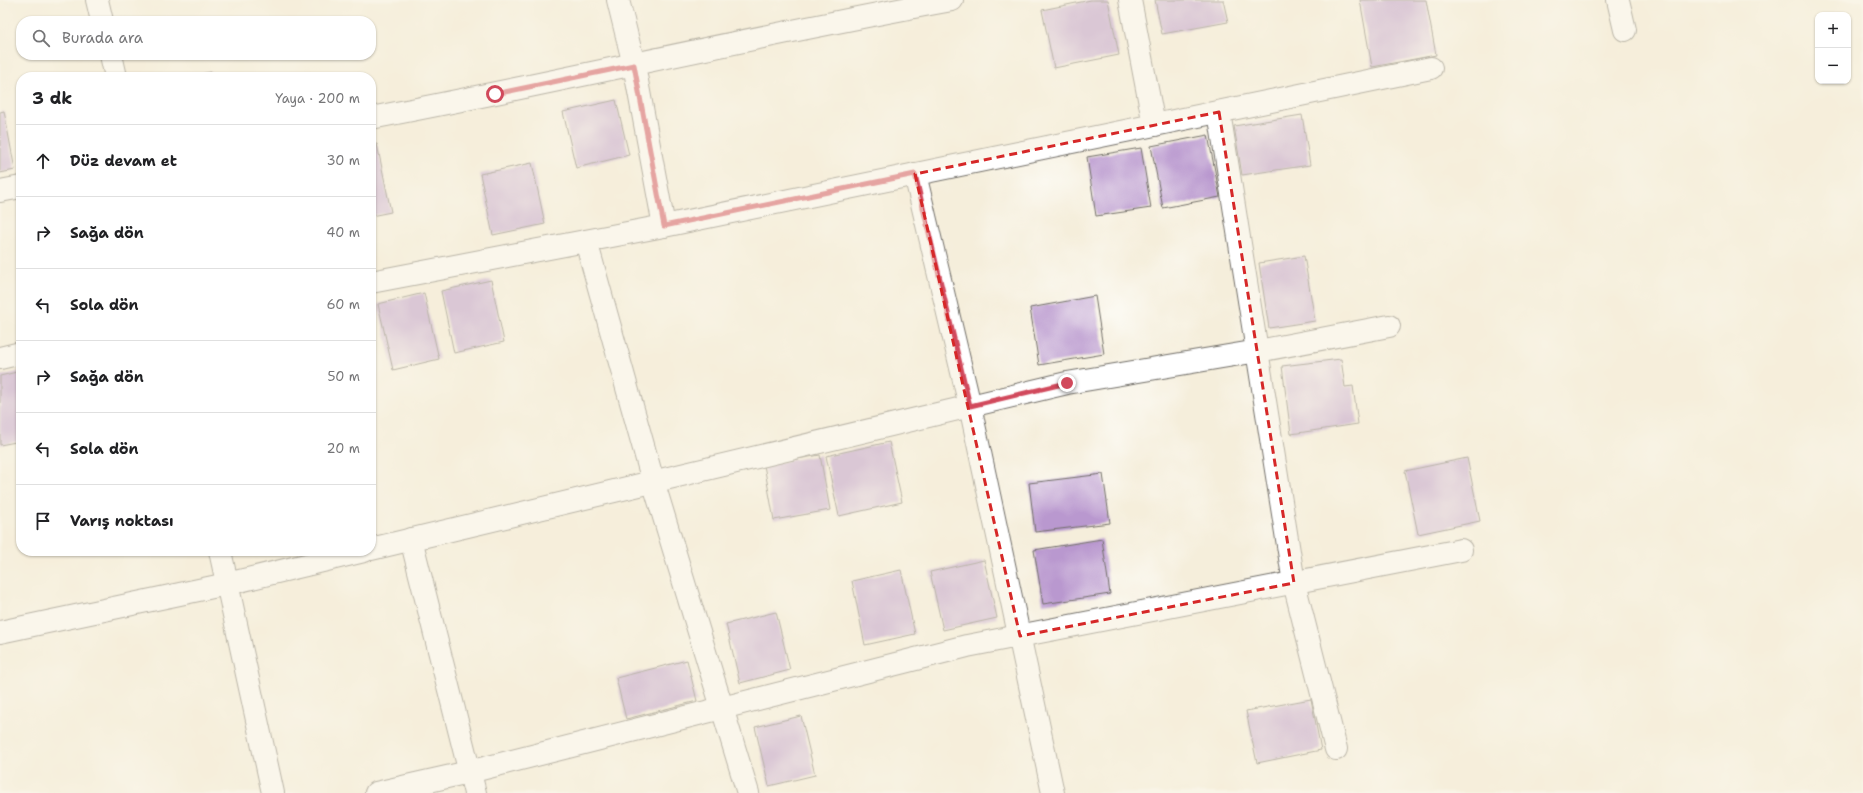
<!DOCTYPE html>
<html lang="tr">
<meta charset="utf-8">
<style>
:root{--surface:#fff;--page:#f6f6f6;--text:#202124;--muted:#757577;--line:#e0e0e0}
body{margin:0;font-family:"Shantell Sans",sans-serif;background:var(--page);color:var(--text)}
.controls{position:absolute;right:12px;top:12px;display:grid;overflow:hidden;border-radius:8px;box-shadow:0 1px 3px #0004}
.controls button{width:36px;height:36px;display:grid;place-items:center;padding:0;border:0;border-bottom:1px solid var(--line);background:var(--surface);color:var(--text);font:20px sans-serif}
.stop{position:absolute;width:12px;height:12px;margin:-9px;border:3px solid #d1495b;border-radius:50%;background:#fff}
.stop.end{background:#d1495b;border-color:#fff;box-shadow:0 1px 4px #0008}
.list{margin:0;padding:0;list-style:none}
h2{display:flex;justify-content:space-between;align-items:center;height:52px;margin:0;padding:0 16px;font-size:17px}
h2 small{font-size:13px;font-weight:400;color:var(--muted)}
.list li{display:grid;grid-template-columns:26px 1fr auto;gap:12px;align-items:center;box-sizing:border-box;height:72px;padding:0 16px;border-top:1px solid var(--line)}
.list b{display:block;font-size:15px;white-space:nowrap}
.list em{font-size:13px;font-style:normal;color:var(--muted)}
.icon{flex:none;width:22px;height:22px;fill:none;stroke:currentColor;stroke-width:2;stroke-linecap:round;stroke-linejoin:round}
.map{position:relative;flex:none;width:1863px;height:793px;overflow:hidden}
.search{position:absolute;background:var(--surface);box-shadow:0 1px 3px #0004;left:16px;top:16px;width:360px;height:44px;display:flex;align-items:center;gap:10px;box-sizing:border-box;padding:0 14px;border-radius:16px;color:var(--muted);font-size:15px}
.panel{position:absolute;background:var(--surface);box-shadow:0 1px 3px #0004;left:16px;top:72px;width:360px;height:484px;border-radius:16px}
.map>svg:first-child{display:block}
.building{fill:#b998cf}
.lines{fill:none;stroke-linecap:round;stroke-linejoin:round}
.minor-casing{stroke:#726f69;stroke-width:24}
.minor{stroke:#fff;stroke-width:22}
.route{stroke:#d1495b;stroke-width:5}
.marked{fill:none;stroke:#d62828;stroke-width:3;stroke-dasharray:8 5;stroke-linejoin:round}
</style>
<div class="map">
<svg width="1863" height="793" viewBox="0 0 1863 793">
<rect width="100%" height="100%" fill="#fdfcf7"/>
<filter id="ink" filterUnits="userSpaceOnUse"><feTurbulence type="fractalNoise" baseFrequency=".025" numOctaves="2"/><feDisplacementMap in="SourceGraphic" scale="8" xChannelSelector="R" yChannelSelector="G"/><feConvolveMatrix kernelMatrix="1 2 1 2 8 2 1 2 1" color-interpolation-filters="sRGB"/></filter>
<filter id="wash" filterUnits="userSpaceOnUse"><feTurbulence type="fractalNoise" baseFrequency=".012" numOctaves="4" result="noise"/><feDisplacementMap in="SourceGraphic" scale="16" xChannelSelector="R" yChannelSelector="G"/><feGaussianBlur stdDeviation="0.9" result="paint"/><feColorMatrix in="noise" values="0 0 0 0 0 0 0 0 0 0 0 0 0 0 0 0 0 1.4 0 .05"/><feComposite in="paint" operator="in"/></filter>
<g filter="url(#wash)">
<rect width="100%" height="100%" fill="#f5eedb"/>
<g id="blocks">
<!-- building -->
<g class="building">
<polygon points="1091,0 1108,0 1119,55 1054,68 1042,10"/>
<polygon points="1155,0 1223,0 1228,22 1162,34"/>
<polygon points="1360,0 1426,0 1436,55 1372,67"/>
<polygon points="211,72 212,77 188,77 188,76"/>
<polygon points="616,100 629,155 576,168 563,112"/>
<polygon points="4,111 15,170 0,173 0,112"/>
<polygon points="1302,115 1310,165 1242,175 1234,126"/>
<polygon points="1208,135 1220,197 1163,208 1151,146"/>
<polygon points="377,144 391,212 371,216 371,145"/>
<polygon points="1141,148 1151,208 1096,216 1087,157"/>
<polygon points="532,163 545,224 493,235 480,174"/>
<polygon points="1304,256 1315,321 1269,328 1259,263"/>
<polygon points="491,280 504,342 454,353 441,291"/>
<polygon points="424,293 439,359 393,370 378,304"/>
<polygon points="1095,296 1104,354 1039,365 1030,308"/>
<polygon points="1341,359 1345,387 1353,386 1358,424 1291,434 1282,366"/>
<polygon points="21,371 21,441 0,445 0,376"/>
<polygon points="889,442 902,502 839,516 826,456"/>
<polygon points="820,455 830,510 774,520 764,465"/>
<polygon points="1467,458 1480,521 1418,534 1405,471"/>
<polygon points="1103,474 1110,523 1035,532 1029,483"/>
<polygon points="1102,539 1110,594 1043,604 1034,550"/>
<polygon points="984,560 997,618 943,630 930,572"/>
<polygon points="901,570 915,634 865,645 852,581"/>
<polygon points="776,612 790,670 740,683 726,624"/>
<polygon points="687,660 697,701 626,719 616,678"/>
<polygon points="1311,699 1321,750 1257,763 1246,711"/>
<polygon points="801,716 815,775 769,786 755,727"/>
</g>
</g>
</g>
<g filter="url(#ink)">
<use href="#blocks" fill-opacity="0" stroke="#726f69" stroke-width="1"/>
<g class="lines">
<!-- minor casing -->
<g class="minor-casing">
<g id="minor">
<polyline points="97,0 102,21"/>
<polyline points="618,0 634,65 664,226"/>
<polyline points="1130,0 1154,125"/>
<polyline points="1618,0 1625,30"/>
<polyline points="111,55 116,77"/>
<polyline points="1219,112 1294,583 1336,749"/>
<path d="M371,118C565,81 758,35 952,0"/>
<polyline points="915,174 970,406 1053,793"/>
<polyline points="0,191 21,187"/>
<polyline points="586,241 653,481 748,793"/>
<polyline points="371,282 664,226 1431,68"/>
<polyline points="0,358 21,353"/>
<polyline points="411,539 475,793"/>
<polyline points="371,549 1067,383 1258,351 1389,326"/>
<polyline points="220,551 273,793"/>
<polyline points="0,632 227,584 364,551"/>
<polyline points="376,793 469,772 967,646 1461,550"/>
</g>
</g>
<!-- minor -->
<use href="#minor" class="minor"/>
</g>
</g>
<g class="lines" filter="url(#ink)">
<!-- route -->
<polyline class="route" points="495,94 634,65 664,226 915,174 970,406 1067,383"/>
</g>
<!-- marked area -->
<path d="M0 0H1863V793H0ZM1219,112L1294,583L1020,636L915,174Z" fill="#f5eedb" fill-opacity=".55" fill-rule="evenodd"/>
<path class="marked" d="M1219,112L1294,583L1020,636L915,174Z"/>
</svg>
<div class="controls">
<button>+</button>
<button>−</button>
</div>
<div class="stop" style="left:495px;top:94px"></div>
<div class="stop end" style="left:1067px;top:383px"></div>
<div class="search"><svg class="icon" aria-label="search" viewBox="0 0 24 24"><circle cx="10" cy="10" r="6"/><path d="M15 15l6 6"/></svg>Burada ara</div>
<section class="panel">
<h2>3 dk<small>Yaya · 200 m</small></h2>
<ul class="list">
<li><svg class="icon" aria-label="ahead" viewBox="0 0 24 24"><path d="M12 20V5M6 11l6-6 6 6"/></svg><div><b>Düz devam et</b></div><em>30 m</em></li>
<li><svg class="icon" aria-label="right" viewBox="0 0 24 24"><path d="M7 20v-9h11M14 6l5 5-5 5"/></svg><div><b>Sağa dön</b></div><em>40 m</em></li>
<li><svg class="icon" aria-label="left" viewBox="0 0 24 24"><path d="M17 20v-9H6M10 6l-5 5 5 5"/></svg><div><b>Sola dön</b></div><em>60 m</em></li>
<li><svg class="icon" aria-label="right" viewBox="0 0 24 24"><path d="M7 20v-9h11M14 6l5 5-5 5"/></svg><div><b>Sağa dön</b></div><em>50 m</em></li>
<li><svg class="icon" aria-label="left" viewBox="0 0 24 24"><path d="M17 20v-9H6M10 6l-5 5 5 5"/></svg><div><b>Sola dön</b></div><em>20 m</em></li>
<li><svg class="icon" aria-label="arrive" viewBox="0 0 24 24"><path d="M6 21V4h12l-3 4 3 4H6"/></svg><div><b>Varış noktası</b></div></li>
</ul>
</section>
</div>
